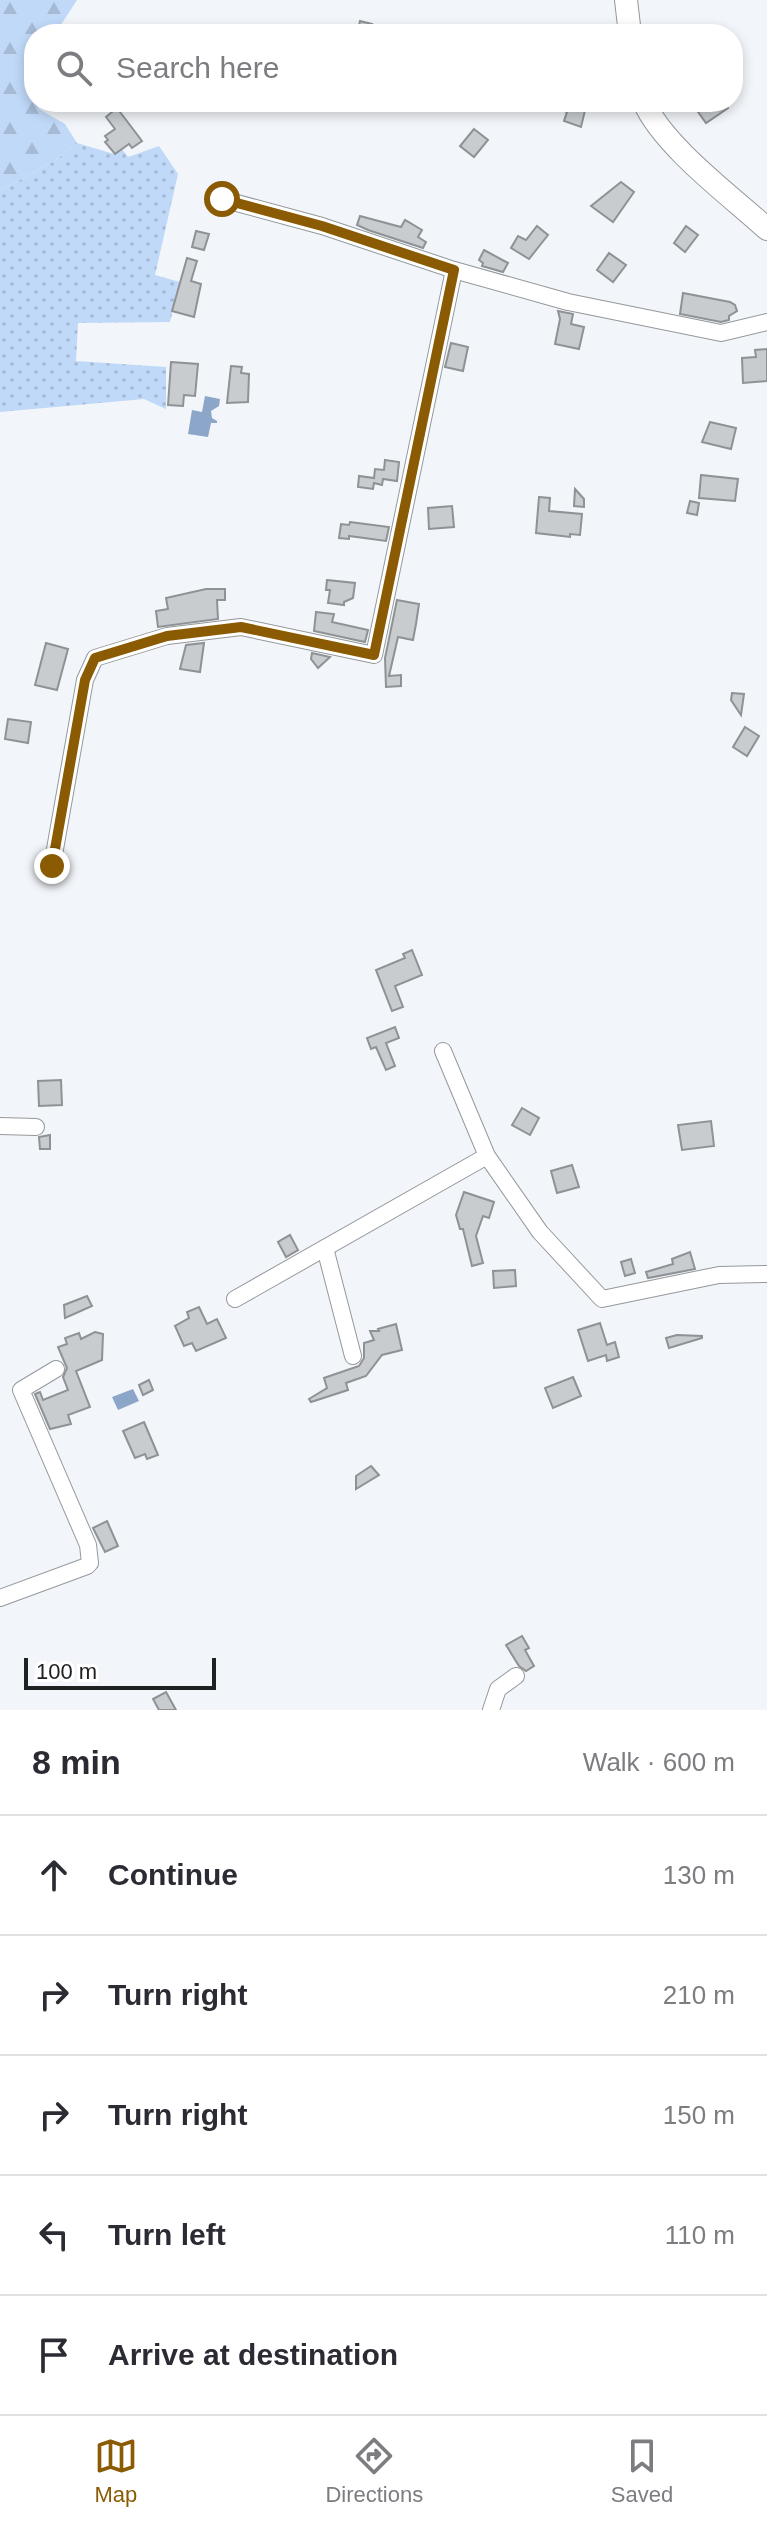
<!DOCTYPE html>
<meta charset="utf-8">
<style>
:root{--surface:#fff;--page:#f2f2f3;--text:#2b2b33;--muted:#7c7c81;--line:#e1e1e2;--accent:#8b5b03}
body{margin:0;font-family:Helvetica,sans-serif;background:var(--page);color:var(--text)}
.scale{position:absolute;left:24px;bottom:20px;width:192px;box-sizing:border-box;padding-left:8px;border:4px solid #202123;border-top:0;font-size:22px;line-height:28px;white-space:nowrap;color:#202123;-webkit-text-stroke:6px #fff;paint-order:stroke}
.stop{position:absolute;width:24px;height:24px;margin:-18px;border:6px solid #8b5b03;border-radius:50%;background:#fff}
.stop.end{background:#8b5b03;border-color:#fff;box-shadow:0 2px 8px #0008}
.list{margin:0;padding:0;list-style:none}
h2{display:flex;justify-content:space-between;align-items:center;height:104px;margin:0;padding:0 32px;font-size:34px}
h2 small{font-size:26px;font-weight:400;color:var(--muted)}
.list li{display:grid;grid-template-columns:52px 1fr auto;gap:24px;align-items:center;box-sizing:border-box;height:120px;padding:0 32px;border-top:2px solid var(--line)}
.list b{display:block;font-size:30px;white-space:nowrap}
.list em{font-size:26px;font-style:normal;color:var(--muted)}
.icon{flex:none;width:44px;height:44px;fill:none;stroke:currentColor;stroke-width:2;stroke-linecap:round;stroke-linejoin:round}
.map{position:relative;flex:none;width:767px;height:1710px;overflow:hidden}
.search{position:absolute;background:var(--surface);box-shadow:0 4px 12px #0003;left:24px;right:24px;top:24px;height:88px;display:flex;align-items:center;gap:20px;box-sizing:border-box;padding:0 28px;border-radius:32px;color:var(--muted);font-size:30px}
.sheet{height:704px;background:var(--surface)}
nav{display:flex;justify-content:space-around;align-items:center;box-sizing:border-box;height:112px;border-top:2px solid var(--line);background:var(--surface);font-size:22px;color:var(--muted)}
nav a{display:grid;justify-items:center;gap:4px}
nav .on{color:var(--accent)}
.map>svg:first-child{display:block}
.grass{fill:url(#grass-dots)}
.forest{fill:url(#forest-firs)}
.water{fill:#8ba6c8}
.building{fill:#c8cccf;stroke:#8f9295;stroke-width:2}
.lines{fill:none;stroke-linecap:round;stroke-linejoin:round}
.minor-casing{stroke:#95989b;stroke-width:18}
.major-casing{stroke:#95989b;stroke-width:24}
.minor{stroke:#fff;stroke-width:16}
.major{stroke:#fff;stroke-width:22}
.route{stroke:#8b5b03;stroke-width:10}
</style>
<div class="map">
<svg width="767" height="1710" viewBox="0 0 767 1710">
<defs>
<pattern id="grass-dots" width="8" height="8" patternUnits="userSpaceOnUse" patternTransform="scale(2)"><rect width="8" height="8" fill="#c0d9f8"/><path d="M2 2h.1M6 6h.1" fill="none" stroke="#a5bad4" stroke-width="1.8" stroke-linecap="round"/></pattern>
<pattern id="forest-firs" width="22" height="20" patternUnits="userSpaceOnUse" patternTransform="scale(2)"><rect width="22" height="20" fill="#c0d9f8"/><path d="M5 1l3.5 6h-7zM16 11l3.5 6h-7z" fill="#a5bad4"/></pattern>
</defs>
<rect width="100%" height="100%" fill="#f2f5f9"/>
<!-- grass -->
<polygon class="grass" points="77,143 114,154 122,149 128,157 159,146 178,174 155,275 180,282 170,322 78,323 76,361 166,367 166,409 144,399 0,412 0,191 56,160"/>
<!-- forest -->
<polygon class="forest" points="0,0 77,0 55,34 34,34 34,66 25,79 39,109 65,124 77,143 56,160 0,191"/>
<!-- water -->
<g class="water">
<polygon points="205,396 220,399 219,406 211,411 212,418 217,421 217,423 211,423 208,437 188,434 192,410 202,412"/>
<polygon points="133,1389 139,1401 118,1410 112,1397"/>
</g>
<!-- building -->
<g class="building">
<polygon points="360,21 372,24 369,34 357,34"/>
<polygon points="543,102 587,102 581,127 564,121 567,112"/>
<polygon points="691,102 723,102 728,108 706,123"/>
<polygon points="117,108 142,141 132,148 129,144 115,154 105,142 108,140 105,136 115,129 106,117"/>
<polygon points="474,129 488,140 474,157 460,146"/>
<polygon points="621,182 634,192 613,222 591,206"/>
<polygon points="360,216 401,227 405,220 422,230 418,237 426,242 423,248 368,230 357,225"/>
<polygon points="537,226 548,235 529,259 511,248 518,236 526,240"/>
<polygon points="686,226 698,235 685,252 674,243"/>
<polygon points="196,231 209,234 204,250 192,247"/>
<polygon points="484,250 508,263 503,272 482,266 483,263 479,260"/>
<polygon points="609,253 626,265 613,282 597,270"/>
<polygon points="187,258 197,261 191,281 201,284 194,317 172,311"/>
<polygon points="683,293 730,302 735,305 737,311 729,316 729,320 721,322 680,314"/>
<polygon points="558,311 573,314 571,324 584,327 579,349 555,344 560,319"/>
<polygon points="451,343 468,347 463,371 445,367"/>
<polygon points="767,349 767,381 743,383 742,358 756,357 755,350"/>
<polygon points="171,362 198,364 195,396 184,395 183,406 168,405"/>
<polygon points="231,366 242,367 241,373 249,374 248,402 227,403"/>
<polygon points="710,422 736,428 731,449 702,442"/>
<polygon points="385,460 399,462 397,481 383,479 382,485 374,483 373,489 358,487 359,476 374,478 375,469 384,470"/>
<polygon points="701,475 738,479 735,501 699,498"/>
<polygon points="575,489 584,499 584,507 574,506"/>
<polygon points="539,497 550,498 549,511 582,514 580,535 570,534 570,537 536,533"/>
<polygon points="690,501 699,503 697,515 687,513"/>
<polygon points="452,506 454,527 429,529 428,508"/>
<polygon points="350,522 389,527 386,541 349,536 349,539 339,538 341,524 349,525"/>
<polygon points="327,580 355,583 353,598 344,602 344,605 328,603 330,590 326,590"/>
<polygon points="206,589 225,589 225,600 217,600 218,619 158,627 156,611 168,609 166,598"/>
<polygon points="397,600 419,604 416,624 413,640 398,637 389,676 401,675 401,686 386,687 385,658"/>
<polygon points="316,612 334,614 332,622 368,630 365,642 314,631"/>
<polygon points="46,643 68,649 57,690 35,685"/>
<polygon points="204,643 200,672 180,669 186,645"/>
<polygon points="312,653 330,657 318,668 311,659"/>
<polygon points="732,693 744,694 741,715 731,700"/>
<polygon points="8,719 31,722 28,743 5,739"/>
<polygon points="745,727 759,736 747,756 733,747"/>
<polygon points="412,950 422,975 395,986 403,1007 392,1011 376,970 405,958 403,954"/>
<polygon points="395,1027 399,1038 386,1043 395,1066 386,1070 376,1047 371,1049 367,1038"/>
<polygon points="61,1080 62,1105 39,1106 38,1081"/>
<polygon points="522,1108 539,1118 530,1135 512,1125"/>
<polygon points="711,1121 714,1146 682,1150 678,1125"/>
<polygon points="50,1135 50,1149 40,1149 39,1137"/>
<polygon points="572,1165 579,1187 557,1193 551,1171"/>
<polygon points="464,1192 494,1202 489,1218 483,1216 476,1236 483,1263 472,1266 463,1229 460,1229 456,1215"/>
<polygon points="290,1235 298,1250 286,1257 278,1242"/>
<polygon points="690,1252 695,1269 648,1278 646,1272 673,1264 672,1259"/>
<polygon points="631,1259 635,1273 625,1276 621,1262"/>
<polygon points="515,1270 516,1286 494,1288 493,1271"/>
<polygon points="87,1296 92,1306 65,1318 64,1305"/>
<polygon points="199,1307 207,1324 217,1319 226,1338 196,1351 192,1343 184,1346 175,1326 189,1318 187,1312"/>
<polygon points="600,1323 607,1345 615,1342 619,1357 607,1361 606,1355 588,1361 578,1330"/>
<polygon points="396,1324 402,1350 382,1355 366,1376 346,1383 348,1390 311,1402 309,1399 327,1388 324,1378 359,1366 364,1358 364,1343 374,1340 370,1331 379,1331 378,1329"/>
<polygon points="95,1332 103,1334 102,1360 76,1371 90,1407 68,1415 71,1424 50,1429 35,1394 40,1392 43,1400 68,1390 63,1377 67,1368 58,1347 67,1344 65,1338 79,1333 81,1339"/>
<polygon points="677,1335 702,1336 702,1338 669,1348 666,1338"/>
<polygon points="573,1377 581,1396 553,1408 545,1388"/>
<polygon points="149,1380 153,1390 143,1395 139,1385"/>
<polygon points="144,1422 158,1455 147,1459 145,1454 135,1458 123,1431"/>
<polygon points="371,1466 379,1475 356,1489 356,1476"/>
<polygon points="107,1521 118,1546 105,1552 93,1528"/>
<polygon points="522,1636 529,1648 525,1650 534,1666 526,1671 519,1666 506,1645"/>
<polygon points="166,1692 176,1710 159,1710 153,1699"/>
</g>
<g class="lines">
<!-- minor casing -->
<g class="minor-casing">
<g id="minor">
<polyline points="222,199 322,226 454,270 568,302 721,333 767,322"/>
<polyline points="52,866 85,680 95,658 167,636 241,627 374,655 454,270"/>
<polyline points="443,1051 487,1156 540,1232 602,1299 719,1275 767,1274"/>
<polyline points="0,1126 36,1127"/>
<polyline points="325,1248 353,1356"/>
<polyline points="235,1299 487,1156"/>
<polyline points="0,1598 87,1566 90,1563 88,1545 21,1390 56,1369"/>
<polyline points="491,1710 498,1689 516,1676"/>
</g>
</g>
<!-- major casing -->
<g class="major-casing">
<g id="major">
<polyline points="626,0 630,34"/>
<path d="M644,102C663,146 731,196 767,229"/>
</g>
</g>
<!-- minor -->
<use href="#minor" class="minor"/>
<!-- major -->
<use href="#major" class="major"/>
</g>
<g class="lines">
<!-- route -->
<polyline class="route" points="52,866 85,680 95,658 167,636 241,627 374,655 454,270 322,226 222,199"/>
</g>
</svg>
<div class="scale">100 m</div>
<div class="stop" style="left:222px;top:199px"></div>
<div class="stop end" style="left:52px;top:866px"></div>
<div class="search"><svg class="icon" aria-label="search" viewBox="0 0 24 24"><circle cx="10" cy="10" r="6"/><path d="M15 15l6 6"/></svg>Search here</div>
</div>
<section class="sheet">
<h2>8 min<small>Walk · 600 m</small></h2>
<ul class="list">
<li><svg class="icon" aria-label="ahead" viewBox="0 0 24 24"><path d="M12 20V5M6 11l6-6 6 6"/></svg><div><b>Continue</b></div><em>130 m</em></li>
<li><svg class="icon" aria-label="right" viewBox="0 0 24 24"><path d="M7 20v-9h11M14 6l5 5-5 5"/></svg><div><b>Turn right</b></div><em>210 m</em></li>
<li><svg class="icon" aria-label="right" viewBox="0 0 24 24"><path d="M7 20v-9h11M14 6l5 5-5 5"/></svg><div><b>Turn right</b></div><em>150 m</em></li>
<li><svg class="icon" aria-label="left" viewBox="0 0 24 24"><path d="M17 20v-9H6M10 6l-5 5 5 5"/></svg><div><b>Turn left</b></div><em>110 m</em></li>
<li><svg class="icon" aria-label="arrive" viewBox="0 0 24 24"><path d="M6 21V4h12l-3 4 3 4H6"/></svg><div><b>Arrive at destination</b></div></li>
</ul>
</section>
<nav>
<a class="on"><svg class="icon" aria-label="map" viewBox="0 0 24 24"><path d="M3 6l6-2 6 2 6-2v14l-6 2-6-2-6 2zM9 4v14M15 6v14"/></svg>Map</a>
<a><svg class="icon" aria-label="directions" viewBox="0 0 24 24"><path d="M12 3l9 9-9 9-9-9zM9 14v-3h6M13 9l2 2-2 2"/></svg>Directions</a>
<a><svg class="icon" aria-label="saved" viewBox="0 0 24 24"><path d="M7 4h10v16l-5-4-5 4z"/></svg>Saved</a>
</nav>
